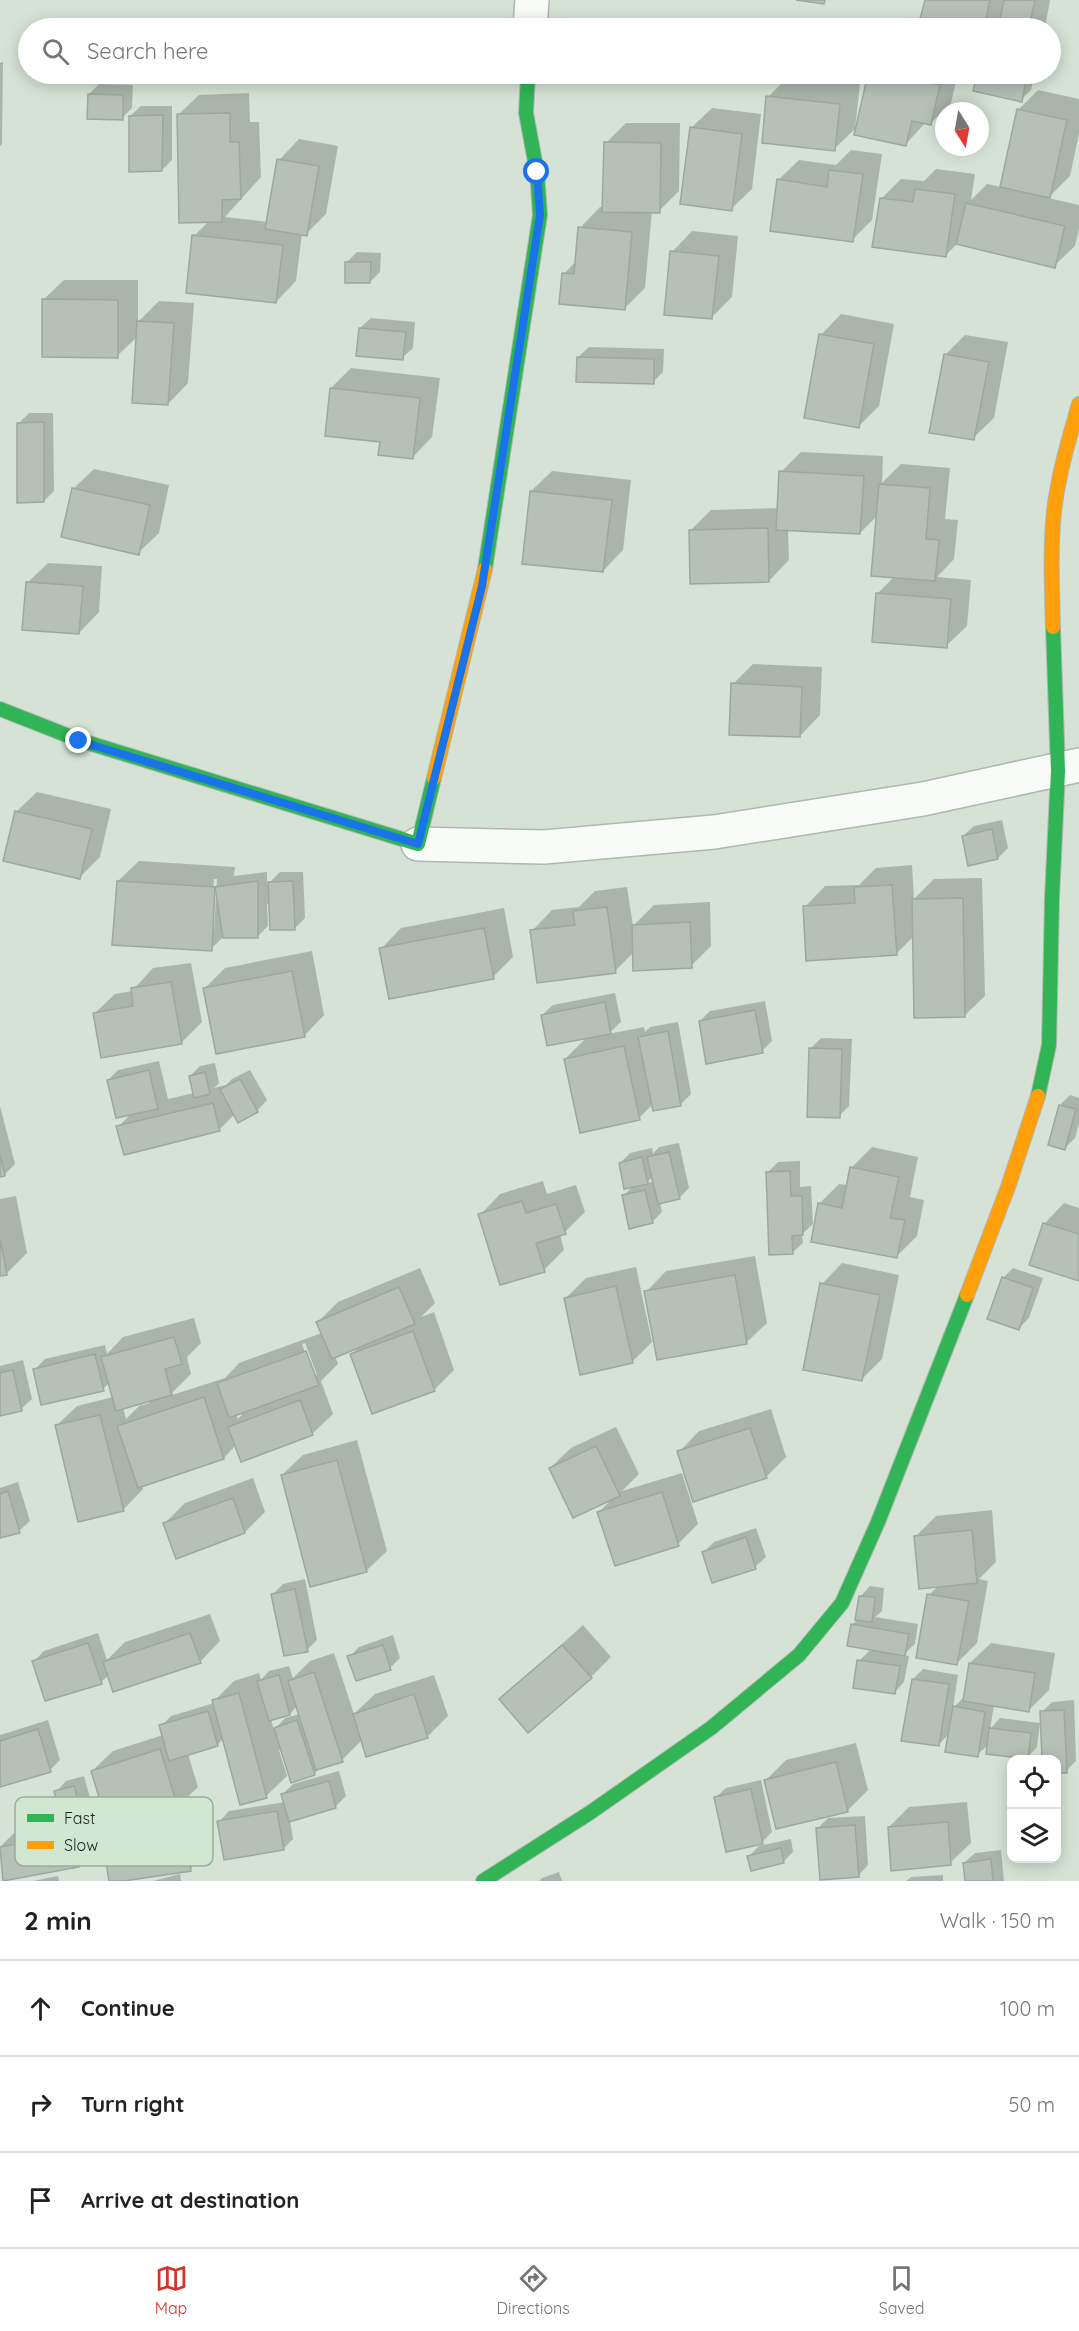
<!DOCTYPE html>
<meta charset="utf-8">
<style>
:root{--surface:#fff;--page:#f2f2f2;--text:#222;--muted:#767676;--line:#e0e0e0;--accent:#d93025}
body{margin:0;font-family:Quicksand,sans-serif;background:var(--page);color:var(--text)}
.controls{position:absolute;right:18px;bottom:18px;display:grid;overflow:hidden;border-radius:12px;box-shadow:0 3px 15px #0003}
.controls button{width:54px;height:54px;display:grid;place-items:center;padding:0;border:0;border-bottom:2px solid var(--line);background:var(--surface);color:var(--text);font:30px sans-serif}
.compass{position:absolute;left:935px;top:102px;width:54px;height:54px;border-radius:50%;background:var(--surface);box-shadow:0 3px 15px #0003;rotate:169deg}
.stop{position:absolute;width:18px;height:18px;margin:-14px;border:4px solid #1a73e8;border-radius:50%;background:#fff}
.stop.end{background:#1a73e8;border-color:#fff;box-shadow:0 2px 6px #0008}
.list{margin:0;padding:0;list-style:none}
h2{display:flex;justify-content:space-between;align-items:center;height:78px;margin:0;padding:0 24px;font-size:26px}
h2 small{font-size:20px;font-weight:400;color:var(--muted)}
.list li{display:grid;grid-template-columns:39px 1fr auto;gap:18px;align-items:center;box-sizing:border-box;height:96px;padding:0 24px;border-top:2px solid var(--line)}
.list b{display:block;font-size:22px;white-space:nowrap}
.list em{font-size:20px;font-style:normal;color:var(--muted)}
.icon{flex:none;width:33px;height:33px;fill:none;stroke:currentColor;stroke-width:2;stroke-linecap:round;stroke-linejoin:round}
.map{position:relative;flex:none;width:1079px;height:1881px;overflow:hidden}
.search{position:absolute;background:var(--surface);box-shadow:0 3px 15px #0003;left:18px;right:18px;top:18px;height:66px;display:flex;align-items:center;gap:15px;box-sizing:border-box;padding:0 21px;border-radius:33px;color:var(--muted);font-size:22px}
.sheet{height:366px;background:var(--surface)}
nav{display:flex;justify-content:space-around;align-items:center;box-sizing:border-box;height:84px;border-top:2px solid var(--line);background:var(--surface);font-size:16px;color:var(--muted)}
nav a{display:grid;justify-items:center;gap:3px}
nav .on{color:var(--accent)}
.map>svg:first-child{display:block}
.shadow{fill:#0003;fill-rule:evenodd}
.building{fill:#b7c0b7;stroke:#9da79e;stroke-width:1.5}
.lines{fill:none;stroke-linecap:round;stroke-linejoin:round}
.street-casing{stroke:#aeb8ae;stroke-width:36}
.fast-casing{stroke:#aeb8ae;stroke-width:16}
.slow-casing{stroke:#aeb8ae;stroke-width:16}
.street{stroke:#f9fbf9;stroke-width:33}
.fast{stroke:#30b455;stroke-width:14}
.slow{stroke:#ff9f0a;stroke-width:14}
.route{stroke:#1a73e8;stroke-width:8}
.key{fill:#d1e7d1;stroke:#9aac9a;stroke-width:1.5}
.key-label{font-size:16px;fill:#1b231b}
</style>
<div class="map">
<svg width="1079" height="1881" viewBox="0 0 1079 1881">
<rect width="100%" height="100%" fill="#d6e2d6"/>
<!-- shadow -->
<g class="shadow">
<polygon points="926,0 1050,0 1045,28 1000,28 1002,15 988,28 951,28 921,22"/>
<polygon points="3,62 2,144 0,146 0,63"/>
<polygon points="870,74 958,74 951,103 931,123 926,122 905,145 856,134"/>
<polygon points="978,74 1035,74 1031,90 1021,100 975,90"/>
<polygon points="788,77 860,84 855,129 834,149 768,97"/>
<polygon points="99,84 133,85 132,108 122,118 89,94"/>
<polygon points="1038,90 1079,99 1079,134 1070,176 1048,198 1079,205 1079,228 1075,246 1054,266 958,243 946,255 881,199 901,179 924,181 936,169 975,174 971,200 987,184 1001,187 1018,110"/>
<polygon points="249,93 250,122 259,122 261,177 225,217 268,222 279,160 299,139 338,146 326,214 306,234 302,234 296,281 276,302 194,236 209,221 178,115 199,95"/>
<polygon points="141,106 172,106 172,160 162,170 130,116"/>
<polygon points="712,108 761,114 752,189 731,209 691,128"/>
<polygon points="626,123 680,123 679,191 659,211 652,211 645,288 624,309 564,274 576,261 580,228 600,207 604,208 606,143"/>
<polygon points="851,150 882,154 872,220 852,240 778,180 799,160 836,165"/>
<polygon points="692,231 738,236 732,297 711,318 672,252"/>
<polygon points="357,252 381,253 380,272 370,282 347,262"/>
<polygon points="64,280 138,280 138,322 159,301 194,303 188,383 168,404 138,336 117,356 43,300"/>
<polygon points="841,314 894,324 879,406 859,426 821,335"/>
<polygon points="371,318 415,322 413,348 402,358 360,328"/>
<polygon points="965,335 1008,342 994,418 973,438 945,355"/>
<polygon points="589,347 664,349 663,372 653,382 578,357"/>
<polygon points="351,368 440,378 432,437 412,458 382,441 331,388"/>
<polygon points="29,413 53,413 54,491 44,501 19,423"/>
<polygon points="801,452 883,456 882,483 901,464 950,468 945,519 958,520 954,559 937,577 971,580 967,626 946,646 877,594 895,576 878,515 860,533 788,529 789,560 769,581 691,530 711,510 779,508 781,472"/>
<polygon points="94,469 169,485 159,533 138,553 73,489"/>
<polygon points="552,471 631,480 623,550 603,571 531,491"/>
<polygon points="48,563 102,566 99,612 79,633 27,583"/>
<polygon points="753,664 822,667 820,715 800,736 733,684"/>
<polygon points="37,792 111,809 100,857 80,877 16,812"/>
<polygon points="1002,820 1008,848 998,858 963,836 974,826"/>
<path d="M139,861L235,867L234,876L267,872V885L280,872H303L305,918L295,928L270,903L267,904L268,926L258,936H224L211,949L118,881ZM214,879H217L214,930H211Z"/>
<polygon points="912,865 914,899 934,879 982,878 985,996 964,1016 914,936 896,954 805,907 825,886 859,885 876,868"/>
<polygon points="627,887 633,926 654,905 710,902 711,946 691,966 634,952 615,971 532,931 552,910 579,907 595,891"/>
<polygon points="504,908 513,957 493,977 381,949 401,928"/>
<polygon points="312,951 324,1015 304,1036 204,989 225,968"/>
<polygon points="191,963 202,1022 182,1042 94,1014 115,994 132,991 153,968"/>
<polygon points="615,993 621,1022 608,1034 644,1027 645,1032 650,1027 678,1022 691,1094 681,1104 653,1104 639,1118 565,1059 588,1036 542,1015 553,1005"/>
<polygon points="765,1001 772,1041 762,1051 700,1021 710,1011"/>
<polygon points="821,1038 852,1039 849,1106 839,1116 811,1048"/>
<polygon points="159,1061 168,1099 194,1093 190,1076 200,1066 215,1063 219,1083 214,1088 226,1085 232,1079 250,1070 267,1100 257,1111 239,1121 235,1114 219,1130 118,1127 132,1113 108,1080 118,1070"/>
<polygon points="1070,1095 1079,1098 1079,1123 1075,1138 1065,1148 1060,1105"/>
<polygon points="0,1106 15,1164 5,1174 0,1175"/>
<path d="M679,1143L689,1188L679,1198L660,1202L662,1212L652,1222L623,1196L634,1185L620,1163L630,1153L652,1148L653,1154L659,1147ZM653,1176L654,1181L647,1183Z"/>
<polygon points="872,1147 918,1157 910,1197 924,1200 917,1236 896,1257 819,1204 839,1184 848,1185 851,1168"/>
<polygon points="800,1161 800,1187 811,1186 813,1224 802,1234 803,1243 792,1253 767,1173 778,1162"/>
<polygon points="543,1181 547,1194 576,1185 585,1212 565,1232 560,1234 564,1250 544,1270 480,1215 500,1194"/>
<polygon points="16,1196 27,1253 6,1274 0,1275 0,1199"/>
<polygon points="1064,1203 1079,1208 1079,1280 1044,1224"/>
<polygon points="755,1256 767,1323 746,1343 646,1292 666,1271"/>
<polygon points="842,1263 899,1275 882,1359 861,1380 822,1284"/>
<polygon points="636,1267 652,1342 632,1362 565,1299 586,1278"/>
<path d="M420,1268L435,1303L421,1317L434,1312L454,1370L434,1390L351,1355L360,1346L335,1356L338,1364L321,1381L333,1414L312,1434L236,1445L224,1458L142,1485L143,1489L123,1510L56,1426L77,1406L113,1397L109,1383L103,1389L35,1369L45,1359L105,1345L107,1354L123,1337L194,1318L201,1343L187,1357L191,1374L169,1396L225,1378L239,1363L322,1333L318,1322L338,1302ZM305,1343L317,1375H313L302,1344ZM149,1400L150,1403L139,1406L126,1419L123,1407ZM246,1410L238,1419L236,1414Z"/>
<polygon points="1013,1268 1043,1278 1029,1318 1019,1328 1003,1278"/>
<polygon points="23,1360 32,1399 21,1409 0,1414 0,1366"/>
<polygon points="771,1409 786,1457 766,1477 679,1452 699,1431"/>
<polygon points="616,1427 639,1474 622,1491 682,1473 698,1524 678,1544 599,1512 614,1497 550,1468 571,1448"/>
<polygon points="357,1440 387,1551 366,1571 282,1475 303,1455"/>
<polygon points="253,1478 265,1512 245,1532 165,1523 185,1503"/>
<polygon points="18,1482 30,1521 19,1531 0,1537 0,1488"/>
<polygon points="992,1510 996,1562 979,1579 988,1581 977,1643 957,1663 929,1595 938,1586 916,1536 936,1516"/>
<polygon points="756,1528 766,1557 755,1567 704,1552 714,1542"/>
<polygon points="305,1579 317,1640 307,1650 272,1595 283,1584"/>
<polygon points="870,1586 884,1588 882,1611 875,1617 918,1624 915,1644 903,1655 909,1656 904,1682 894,1693 859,1661 871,1649 852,1625 857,1620 860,1597"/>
<polygon points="210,1614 220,1641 200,1662 109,1675 101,1682 34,1661 44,1651 98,1633 107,1660 125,1642"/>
<polygon points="583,1625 611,1657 591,1677 501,1699"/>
<polygon points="393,1635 400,1658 390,1668 349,1657 359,1647"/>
<polygon points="991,1643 1055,1653 1049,1690 1029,1710 994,1705 990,1729 1000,1718 1040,1723 1037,1747 1027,1758 989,1744 977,1755 950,1733 938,1745 913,1679 923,1669 958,1675 953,1708 964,1697 970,1663"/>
<path d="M334,1653L354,1714L375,1694L434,1675L448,1716L427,1737L362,1740L342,1760L321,1767L314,1774L282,1749L279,1750L287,1776L266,1796L224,1738L217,1745L188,1754L198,1787L177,1807L132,1821V1823L205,1812L211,1849L190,1869L110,1881L105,1845L126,1823L92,1771L113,1751L163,1735L161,1726L171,1716L214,1703V1701L234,1681L259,1673L261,1680L269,1671L289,1666L293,1678L310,1661ZM297,1706L300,1714L285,1718L274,1730L271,1719L290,1714Z"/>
<polygon points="1074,1700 1076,1761 1066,1771 1056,1760 1042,1712 1052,1702"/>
<polygon points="48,1720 60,1760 50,1770 0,1785 0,1735"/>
<polygon points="856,1743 868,1790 848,1810 777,1827 766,1780 786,1760"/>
<polygon points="339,1771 346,1796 336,1806 290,1820 293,1839 283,1849 219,1822 229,1811 285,1802 282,1795 293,1784"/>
<polygon points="84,1776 94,1813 98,1846 78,1866 4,1880 0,1847 19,1828 63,1820 56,1792 66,1781"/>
<polygon points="761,1780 772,1832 762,1842 715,1798 726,1788"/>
<polygon points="967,1802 971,1843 950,1863 889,1827 909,1807"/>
<polygon points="865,1816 868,1865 858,1876 818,1828 828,1818"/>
<polygon points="791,1839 793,1852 783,1862 749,1856 759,1846"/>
<polygon points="1001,1850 1004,1881 966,1881 964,1863 975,1853"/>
<polygon points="559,1872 562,1881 539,1881 542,1878"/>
<polygon points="180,1874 181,1881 153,1881"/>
<polygon points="943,1875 943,1881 906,1881 911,1877"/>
<polygon points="58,1876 59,1881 33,1881"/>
</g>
<!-- building -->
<g class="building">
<polygon points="796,0 825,0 824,4"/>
<polygon points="925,0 990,0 984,28 944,28 919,23"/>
<polygon points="1004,0 1035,0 1029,28 998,28"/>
<polygon points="868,74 886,74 940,85 931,125 912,121 906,146 854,135"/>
<polygon points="977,74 1018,74 1027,76 1022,102 973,91"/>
<polygon points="88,94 123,95 123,120 87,119"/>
<polygon points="766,96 840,104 835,151 762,143"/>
<polygon points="1017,109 1067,120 1050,198 1000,187"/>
<polygon points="230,113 230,142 239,142 241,199 222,200 222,222 179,223 177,114"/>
<polygon points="163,115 162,171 129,172 129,116"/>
<polygon points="690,127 742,134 732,211 680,204"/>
<polygon points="604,142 661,143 660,213 602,212"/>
<polygon points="277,159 319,166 307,236 265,229"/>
<polygon points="829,170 863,174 853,242 770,231 777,179 827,187"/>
<polygon points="915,189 955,194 946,257 872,247 880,198 913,202"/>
<polygon points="966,203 1065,226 1055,268 956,244"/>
<polygon points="578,227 632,232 625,310 559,304 562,273 574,274"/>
<polygon points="192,235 283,245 276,303 186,293"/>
<polygon points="670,251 719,256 712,319 664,315"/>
<polygon points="345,262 371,262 370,283 345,283"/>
<polygon points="42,299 118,300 118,358 42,357"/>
<polygon points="137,321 174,323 168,405 132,403"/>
<polygon points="359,328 406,332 403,360 356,356"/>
<polygon points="819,334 874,344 859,428 804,418"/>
<polygon points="944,354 989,362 974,440 929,433"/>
<polygon points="577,357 654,359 654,384 576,382"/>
<polygon points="330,388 420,398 413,459 378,455 380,442 325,436"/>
<polygon points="44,422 44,502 17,503 17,423"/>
<polygon points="779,471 864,476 860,534 776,530"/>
<polygon points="879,484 930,488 926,539 939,540 935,581 871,576"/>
<polygon points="72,488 150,505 139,555 61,537"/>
<polygon points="530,491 612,500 603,572 522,564"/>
<polygon points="768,528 769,582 690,584 689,530"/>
<polygon points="26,582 83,586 79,634 22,630"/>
<polygon points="876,593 951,599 947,648 872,642"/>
<polygon points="731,683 802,687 800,737 729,735"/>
<polygon points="15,811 92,829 80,879 3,861"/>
<polygon points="992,829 998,859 968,866 962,836"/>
<polygon points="117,881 215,887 212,951 112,945"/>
<polygon points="258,881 258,938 223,938 215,887"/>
<polygon points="293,881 295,930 270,930 268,882"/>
<polygon points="892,885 897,955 806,961 803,906 855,903 854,887"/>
<polygon points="963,898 965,1017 914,1018 912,899"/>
<polygon points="607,907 616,973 537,983 530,930 575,925 573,911"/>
<polygon points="690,922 692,968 633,971 632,925"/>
<polygon points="484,928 494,979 389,999 379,948"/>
<polygon points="292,971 305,1037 216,1054 203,988"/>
<polygon points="171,982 182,1044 101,1058 93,1013 133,1006 131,988"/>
<polygon points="605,1002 611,1034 547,1046 541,1015"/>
<polygon points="755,1010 763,1053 706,1064 699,1021"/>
<polygon points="668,1031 681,1106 653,1111 638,1037"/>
<polygon points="624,1046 640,1120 580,1133 564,1059"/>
<polygon points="809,1048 842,1049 840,1118 807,1117"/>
<polygon points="149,1070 158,1109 116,1118 107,1080"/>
<polygon points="205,1072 210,1094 194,1098 189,1076"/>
<polygon points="240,1079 258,1112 238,1123 220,1089"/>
<polygon points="213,1103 220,1131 124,1155 116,1126"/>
<polygon points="1059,1105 1076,1109 1065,1150 1048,1145"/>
<polygon points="669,1152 680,1199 658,1204 647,1157"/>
<polygon points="0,1154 5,1176 0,1177"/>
<polygon points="642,1157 648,1184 624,1189 619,1163"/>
<polygon points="850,1167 899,1177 890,1218 905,1220 897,1258 811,1242 818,1203 842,1208"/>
<polygon points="790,1171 791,1196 802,1196 803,1235 792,1236 793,1254 769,1255 766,1172"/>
<polygon points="645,1190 653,1223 629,1229 622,1195"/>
<polygon points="522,1201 526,1213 556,1204 566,1234 536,1243 545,1272 500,1285 478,1214"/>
<polygon points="1043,1223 1079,1234 1079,1281 1029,1265"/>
<polygon points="0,1239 7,1275 0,1276"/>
<polygon points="735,1275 747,1344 657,1360 644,1291"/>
<polygon points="1002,1277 1033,1288 1019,1330 987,1319"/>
<polygon points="820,1283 880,1295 862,1381 803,1370"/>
<polygon points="616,1286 633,1363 580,1375 564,1298"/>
<polygon points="399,1287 415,1324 332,1359 316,1322"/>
<polygon points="413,1331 435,1391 372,1414 350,1354"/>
<polygon points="174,1337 182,1364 165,1369 172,1395 116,1411 101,1357"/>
<polygon points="306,1351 319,1385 229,1418 217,1383"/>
<polygon points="95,1354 104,1391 41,1405 33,1369"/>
<polygon points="13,1370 22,1411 0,1416 0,1373"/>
<polygon points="204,1397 224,1459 138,1488 117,1426"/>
<polygon points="300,1400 313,1435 241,1462 228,1427"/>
<polygon points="100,1415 124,1511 78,1522 55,1425"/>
<polygon points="750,1428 767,1478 693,1502 677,1451"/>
<polygon points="596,1446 620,1496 573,1518 549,1468"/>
<polygon points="337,1460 367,1572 310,1587 281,1475"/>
<polygon points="8,1491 20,1533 0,1538 0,1494"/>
<polygon points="662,1492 679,1546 615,1566 597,1512"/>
<polygon points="233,1498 245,1533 176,1559 163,1523"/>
<polygon points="972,1530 977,1583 919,1589 914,1536"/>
<polygon points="746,1537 756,1569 712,1583 702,1552"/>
<polygon points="295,1589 308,1652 284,1656 271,1594"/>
<polygon points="927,1594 969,1601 957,1665 916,1658"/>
<polygon points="859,1596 875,1597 872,1622 855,1620"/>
<polygon points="851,1624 909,1634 905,1656 847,1646"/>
<polygon points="190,1633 201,1663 113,1692 103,1662"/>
<polygon points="88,1643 102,1684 45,1701 32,1661"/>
<polygon points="383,1645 391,1670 356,1681 347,1656"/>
<polygon points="562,1645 592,1678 528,1733 499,1699"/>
<polygon points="857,1660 900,1666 895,1694 853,1688"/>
<polygon points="969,1663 1035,1673 1029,1712 963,1701"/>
<polygon points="314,1672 343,1762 316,1770 288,1681"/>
<polygon points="279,1675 290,1715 269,1721 257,1681"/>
<polygon points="912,1679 949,1684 939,1746 901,1741"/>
<polygon points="239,1693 267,1798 240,1805 212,1700"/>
<polygon points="414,1694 428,1738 366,1757 353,1714"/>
<polygon points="953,1706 985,1712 978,1757 945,1752"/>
<polygon points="1064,1710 1067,1773 1056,1773 1056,1760 1042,1760 1040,1711"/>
<polygon points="208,1711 218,1746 169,1761 159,1725"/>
<polygon points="297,1720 315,1775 291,1783 274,1728"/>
<polygon points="989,1728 1031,1733 1028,1759 986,1754"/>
<polygon points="38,1729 51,1772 0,1787 0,1741"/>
<polygon points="160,1749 178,1808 109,1830 91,1771"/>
<polygon points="836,1762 848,1812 776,1829 764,1780"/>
<polygon points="329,1781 336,1808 289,1822 281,1794"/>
<polygon points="74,1786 85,1824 64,1829 54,1791"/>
<polygon points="751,1789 763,1844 726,1852 714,1797"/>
<polygon points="277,1811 284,1850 224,1860 217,1821"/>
<polygon points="948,1822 951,1865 891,1871 888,1827"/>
<polygon points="855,1825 859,1877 820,1880 816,1828"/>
<polygon points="185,1831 191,1871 124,1881 109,1881 103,1844"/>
<polygon points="73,1834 79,1867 3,1881 0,1847"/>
<polygon points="781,1848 784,1863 751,1871 747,1856"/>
<polygon points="991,1859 993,1881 965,1881 963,1863"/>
</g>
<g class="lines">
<!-- street casing -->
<g class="street-casing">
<g id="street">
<polyline points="530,28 532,0"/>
<polyline points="418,844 544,847 714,832 923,799 1079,765"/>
</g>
</g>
<!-- fast casing -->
<g class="fast-casing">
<g id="fast">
<polyline points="485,569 540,215 537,172 526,113 528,74"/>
<polyline points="0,709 79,740 418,844 434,778"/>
<polyline points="1038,1096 1049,1045 1052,898 1058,771 1053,627"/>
<polyline points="483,1881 591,1812 711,1728 799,1655 842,1603 878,1522 967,1295"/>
</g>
</g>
<!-- slow casing -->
<g class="slow-casing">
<g id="slow">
<path d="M1053,627C1052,588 1050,550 1054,512C1058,475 1069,439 1079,404"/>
<polyline points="434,778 485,569"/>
<polyline points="967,1295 1008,1187 1038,1096"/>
</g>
</g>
<!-- street -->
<use href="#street" class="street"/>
<!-- fast -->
<use href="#fast" class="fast"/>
<!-- slow -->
<use href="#slow" class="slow"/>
</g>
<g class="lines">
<!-- route -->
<polyline class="route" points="79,741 418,844 482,586 540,215 537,172"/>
</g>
<!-- legend -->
<rect x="15" y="1797" width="198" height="69" rx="9" class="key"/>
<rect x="27" y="1814" width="27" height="8" fill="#30b455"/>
<rect x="27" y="1841" width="27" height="8" fill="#ff9f0a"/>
<g class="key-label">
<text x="64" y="1824">Fast</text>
<text x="64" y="1851">Slow</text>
</g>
</svg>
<div class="controls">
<button><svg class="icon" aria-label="locate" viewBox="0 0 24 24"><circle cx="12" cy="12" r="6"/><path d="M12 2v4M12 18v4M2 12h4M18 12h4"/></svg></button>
<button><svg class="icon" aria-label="layers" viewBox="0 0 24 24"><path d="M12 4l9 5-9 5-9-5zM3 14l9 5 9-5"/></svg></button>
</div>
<svg class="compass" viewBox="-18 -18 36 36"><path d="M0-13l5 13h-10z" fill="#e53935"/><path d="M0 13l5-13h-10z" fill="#767676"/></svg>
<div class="stop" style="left:537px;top:172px"></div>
<div class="stop end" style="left:79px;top:741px"></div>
<div class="search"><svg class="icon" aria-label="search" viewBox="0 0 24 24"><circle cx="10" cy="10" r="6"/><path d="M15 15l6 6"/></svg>Search here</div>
</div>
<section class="sheet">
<h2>2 min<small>Walk · 150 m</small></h2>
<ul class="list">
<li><svg class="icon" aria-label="ahead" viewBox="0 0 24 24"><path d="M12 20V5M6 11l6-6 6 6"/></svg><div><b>Continue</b></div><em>100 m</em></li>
<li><svg class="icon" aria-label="right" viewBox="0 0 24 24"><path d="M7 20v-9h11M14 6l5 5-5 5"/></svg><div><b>Turn right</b></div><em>50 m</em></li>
<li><svg class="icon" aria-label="arrive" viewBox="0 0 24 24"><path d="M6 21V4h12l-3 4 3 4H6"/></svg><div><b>Arrive at destination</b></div></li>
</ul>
</section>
<nav>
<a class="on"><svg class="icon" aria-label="map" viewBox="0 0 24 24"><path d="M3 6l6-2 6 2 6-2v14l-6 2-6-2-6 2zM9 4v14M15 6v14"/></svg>Map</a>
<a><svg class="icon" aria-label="directions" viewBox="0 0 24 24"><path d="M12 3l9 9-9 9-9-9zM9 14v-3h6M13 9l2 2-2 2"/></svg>Directions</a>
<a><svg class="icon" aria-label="saved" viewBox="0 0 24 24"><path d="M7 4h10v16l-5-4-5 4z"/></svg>Saved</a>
</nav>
